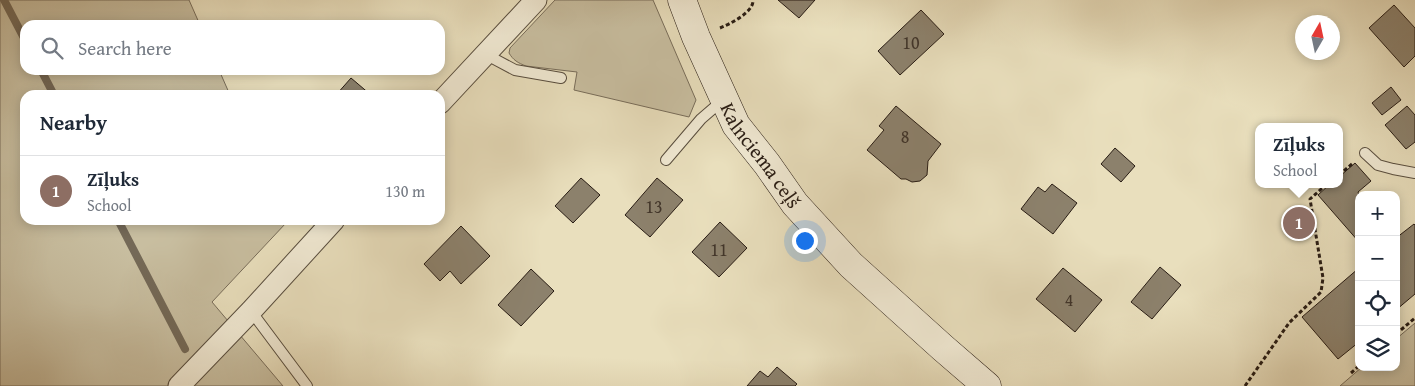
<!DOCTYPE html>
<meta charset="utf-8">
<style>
:root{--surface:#fff;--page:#f2f2f3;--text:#1f2937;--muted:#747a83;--line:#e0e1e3;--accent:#8f2418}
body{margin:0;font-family:"Gentium Book Plus",serif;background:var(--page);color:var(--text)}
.controls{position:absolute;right:15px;bottom:15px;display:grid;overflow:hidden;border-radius:10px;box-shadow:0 2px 12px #0003}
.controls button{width:45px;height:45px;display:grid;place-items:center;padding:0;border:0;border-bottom:1px solid var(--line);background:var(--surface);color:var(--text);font:25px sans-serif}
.compass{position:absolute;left:1295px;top:15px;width:45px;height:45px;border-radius:50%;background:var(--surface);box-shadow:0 2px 12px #0003;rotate:9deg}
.you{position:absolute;left:804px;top:240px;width:18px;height:18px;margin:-12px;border:4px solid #fff;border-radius:50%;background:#1a73e8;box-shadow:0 0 0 8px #1a73e833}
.badge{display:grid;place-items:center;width:32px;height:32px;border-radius:50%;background:var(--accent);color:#fff;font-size:16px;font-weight:700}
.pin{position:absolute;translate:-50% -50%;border:2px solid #fff;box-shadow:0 1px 5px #0006}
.popup{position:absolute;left:1255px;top:123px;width:88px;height:65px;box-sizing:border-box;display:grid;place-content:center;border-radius:10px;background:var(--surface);filter:drop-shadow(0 1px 4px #0005);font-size:16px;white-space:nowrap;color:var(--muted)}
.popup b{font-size:19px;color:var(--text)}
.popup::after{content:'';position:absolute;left:50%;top:100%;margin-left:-10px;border:10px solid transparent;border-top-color:var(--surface)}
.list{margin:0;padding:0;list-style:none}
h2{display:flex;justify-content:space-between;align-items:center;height:65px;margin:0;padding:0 20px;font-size:21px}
h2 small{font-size:16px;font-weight:400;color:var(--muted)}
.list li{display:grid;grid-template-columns:32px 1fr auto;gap:15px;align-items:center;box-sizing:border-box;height:70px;padding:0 20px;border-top:1px solid var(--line)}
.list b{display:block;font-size:19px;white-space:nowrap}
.list p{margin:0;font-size:16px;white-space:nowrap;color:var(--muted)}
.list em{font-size:16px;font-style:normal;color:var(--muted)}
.icon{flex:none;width:28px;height:28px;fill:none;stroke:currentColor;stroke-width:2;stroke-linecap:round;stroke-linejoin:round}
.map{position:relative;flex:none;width:1415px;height:386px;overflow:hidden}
.search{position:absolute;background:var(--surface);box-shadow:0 2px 12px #0003;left:20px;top:20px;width:425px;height:55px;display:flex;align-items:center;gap:12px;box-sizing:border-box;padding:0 18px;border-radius:15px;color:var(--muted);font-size:19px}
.panel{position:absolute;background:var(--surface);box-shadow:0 2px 12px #0003;left:20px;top:90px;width:425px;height:135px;border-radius:15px}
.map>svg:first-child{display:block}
.green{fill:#c8bea0;stroke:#786d5a}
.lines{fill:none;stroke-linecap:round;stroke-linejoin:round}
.stream{stroke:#746957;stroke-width:8}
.building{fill:#8c816c;stroke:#281c14}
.service-casing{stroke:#584d3e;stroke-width:12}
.minor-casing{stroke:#584d3e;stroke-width:23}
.secondary-casing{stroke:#281c14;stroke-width:29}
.path{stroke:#281c14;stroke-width:3;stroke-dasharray:4 2.5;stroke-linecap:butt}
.service{stroke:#f1ead4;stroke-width:10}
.minor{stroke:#f1ead4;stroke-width:21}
.secondary{stroke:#f1ead4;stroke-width:28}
.labels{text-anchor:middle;stroke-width:4.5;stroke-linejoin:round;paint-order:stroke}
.number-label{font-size:18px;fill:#41352a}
.street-label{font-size:20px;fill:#281c14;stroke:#f1ead4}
</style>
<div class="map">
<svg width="1415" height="386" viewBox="0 0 1415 386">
<rect width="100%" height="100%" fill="#e9dfbd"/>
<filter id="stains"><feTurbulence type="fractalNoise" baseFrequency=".004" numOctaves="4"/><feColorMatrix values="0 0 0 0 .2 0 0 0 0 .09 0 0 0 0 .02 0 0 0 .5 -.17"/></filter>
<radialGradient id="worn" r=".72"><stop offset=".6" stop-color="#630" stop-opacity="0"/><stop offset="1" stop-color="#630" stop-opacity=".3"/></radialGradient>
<!-- green -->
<g class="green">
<polygon points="0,0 189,0 200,25 25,25 25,70 219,70 230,95 25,95 25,220 284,220 286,223 212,302 283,386 0,386"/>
<path d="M555,0H653L696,100L689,117L574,90L577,72L526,66C518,63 513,60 509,53L510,48Z"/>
<polygon points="1415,323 1415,386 1340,386 1362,367 1396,367 1396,339"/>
</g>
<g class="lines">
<!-- stream -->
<g class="stream">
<polyline points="4,0 25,40"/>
<polyline points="41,70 54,95"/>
<polyline points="118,220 185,349"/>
</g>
</g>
<!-- building -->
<g class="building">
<polygon points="778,0 815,0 799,18"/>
<polygon points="1394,5 1415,28 1415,56 1404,67 1369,28"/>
<polygon points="921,10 944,34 900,75 878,51"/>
<polygon points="351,78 371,95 336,95"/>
<polygon points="1391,87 1401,100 1382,115 1372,103"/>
<polygon points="896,106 941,144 928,161 927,175 920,181 912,182 906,179 901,179 867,150 884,130 879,126"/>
<polygon points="1407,106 1415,115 1415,142 1406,149 1385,125"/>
<polygon points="1115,148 1135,166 1121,182 1101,164"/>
<polygon points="1355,163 1371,181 1358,192 1359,195 1359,242 1318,195 1330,184 1339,184 1339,177"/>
<polygon points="581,178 600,195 573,223 555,206"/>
<polygon points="657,178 683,200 650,237 625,215"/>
<polygon points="1052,184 1077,203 1053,234 1021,209 1038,187 1045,192"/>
<polygon points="720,222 747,248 719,277 692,252"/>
<polygon points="1414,224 1415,225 1415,294 1396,310 1396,238"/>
<polygon points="461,226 490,256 461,284 450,271 440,281 424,264"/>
<polygon points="1160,267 1181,285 1152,319 1131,302"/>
<polygon points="1063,268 1102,300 1075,332 1036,299"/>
<polygon points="1359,268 1359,342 1338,359 1302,317"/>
<polygon points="531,269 554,291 521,326 498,305"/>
<polygon points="777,367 797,384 795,386 747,386 760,371 768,377"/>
</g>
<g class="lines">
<!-- service casing -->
<g class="service-casing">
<g id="service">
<polyline points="485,54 515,70 561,78"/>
<polyline points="1365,153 1378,165 1393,169 1415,173"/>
<polyline points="666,160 701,119 723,100"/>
<polyline points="251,311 307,386"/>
</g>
</g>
<!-- minor casing -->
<g class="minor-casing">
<g id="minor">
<polyline points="440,103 536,0"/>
<polyline points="179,386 251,311 334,220"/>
</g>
</g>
<!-- secondary casing -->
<g class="secondary-casing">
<g id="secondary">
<path id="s1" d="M682,0L696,37L736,125L767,164L795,204L851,265L943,348L987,386"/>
</g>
</g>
<!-- path -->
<g class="path">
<path d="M720,28C730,24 754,12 753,0"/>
<polyline points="1339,175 1352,164"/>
<polyline points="1396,334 1415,318"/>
<polyline points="1351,373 1359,366"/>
<polyline points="1245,386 1289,323 1321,292 1323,278 1310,199 1327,184"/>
</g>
<!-- service -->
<use href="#service" class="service"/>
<!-- minor -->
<use href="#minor" class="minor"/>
<!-- secondary -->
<use href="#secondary" class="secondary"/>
</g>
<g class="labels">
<!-- number labels -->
<g class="number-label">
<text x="911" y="49">10</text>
<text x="905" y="143">8</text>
<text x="654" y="213">13</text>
<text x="719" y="256">11</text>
<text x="1069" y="306">4</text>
</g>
<!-- street labels -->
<g class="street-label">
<text dy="7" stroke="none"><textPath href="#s1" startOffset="175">Kalnciema ceļš</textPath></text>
</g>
</g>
<rect width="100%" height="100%" filter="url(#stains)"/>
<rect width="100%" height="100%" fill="url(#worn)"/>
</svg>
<div class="controls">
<button>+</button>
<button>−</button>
<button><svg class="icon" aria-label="locate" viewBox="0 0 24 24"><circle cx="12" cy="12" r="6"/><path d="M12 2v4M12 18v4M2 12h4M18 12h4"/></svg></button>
<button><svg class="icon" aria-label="layers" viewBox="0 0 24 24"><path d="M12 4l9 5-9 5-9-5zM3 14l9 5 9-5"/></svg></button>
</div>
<svg class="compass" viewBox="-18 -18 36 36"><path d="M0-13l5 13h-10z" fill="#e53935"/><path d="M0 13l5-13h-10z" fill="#747a83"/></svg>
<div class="you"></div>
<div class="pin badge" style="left:1299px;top:223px;background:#8d6e63">1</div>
<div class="popup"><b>Zīļuks</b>School</div>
<div class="search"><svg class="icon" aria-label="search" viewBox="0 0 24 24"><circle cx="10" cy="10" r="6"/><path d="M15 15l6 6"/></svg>Search here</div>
<section class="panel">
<h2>Nearby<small></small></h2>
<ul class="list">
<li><span class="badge" style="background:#8d6e63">1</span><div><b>Zīļuks</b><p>School</p></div><em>130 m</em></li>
</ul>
</section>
</div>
